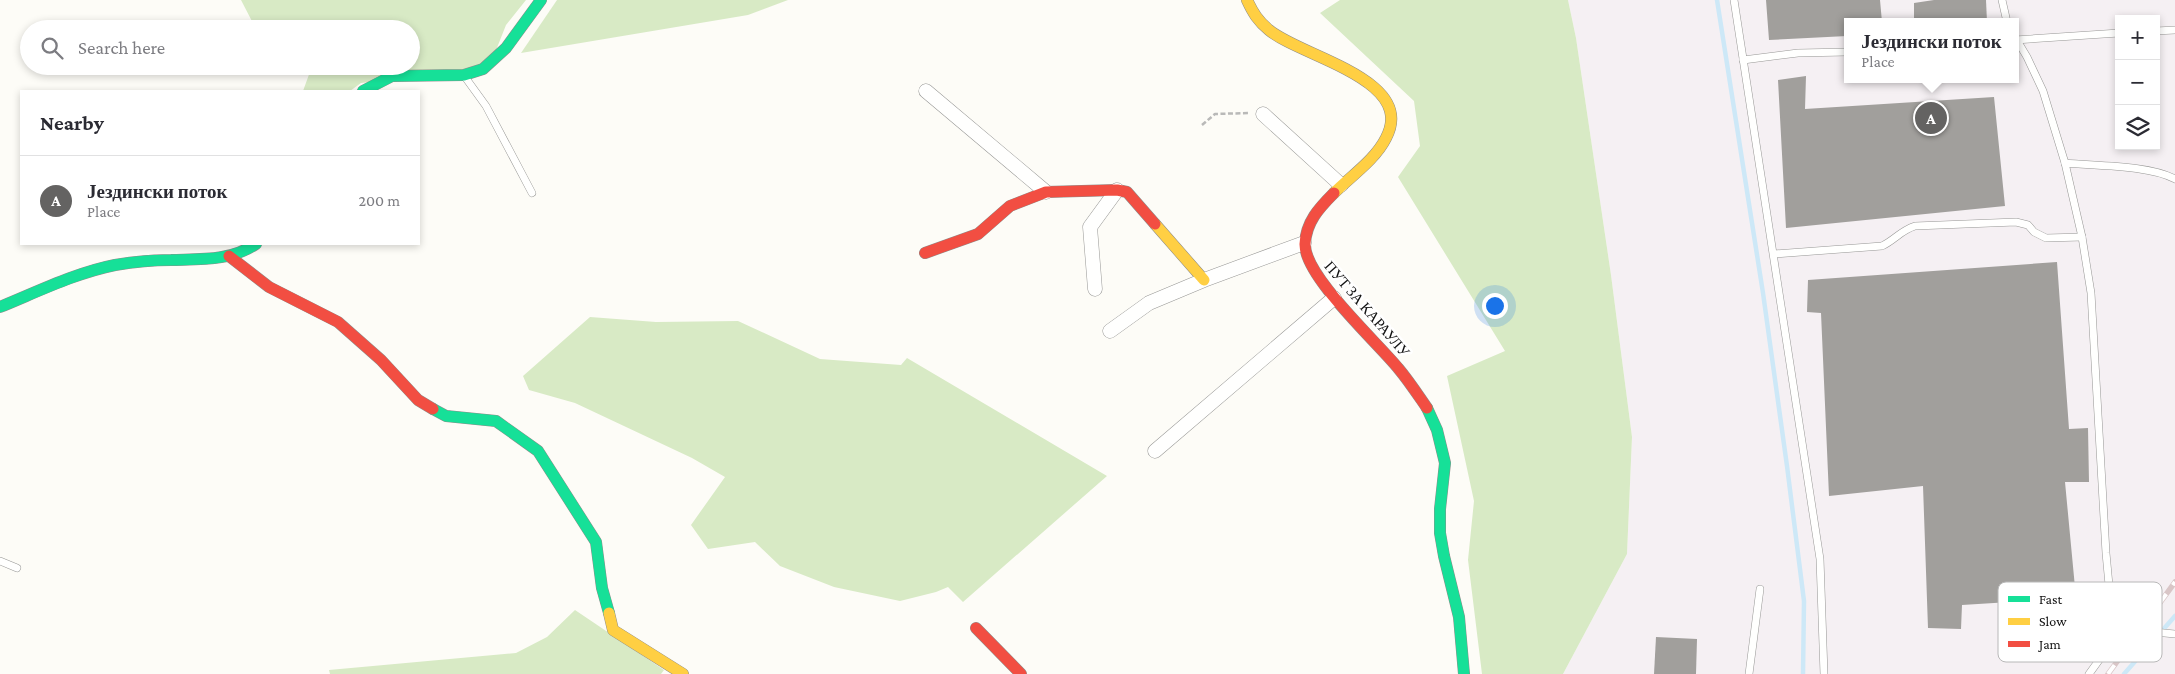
<!DOCTYPE html>
<meta charset="utf-8">
<style>
:root{--surface:#fff;--page:#f2f2f3;--text:#2b2b33;--muted:#7c7c81;--line:#e1e1e2;--accent:#646362}
body{margin:0;font-family:"Crimson Pro",serif;background:var(--page);color:var(--text)}
.controls{position:absolute;right:15px;top:15px;display:grid;overflow:hidden;border-radius:0px;box-shadow:0 2px 8px #0003}
.controls button{width:45px;height:45px;display:grid;place-items:center;padding:0;border:0;border-bottom:1px solid var(--line);background:var(--surface);color:var(--text);font:25px sans-serif}
.you{position:absolute;left:1494px;top:305px;width:18px;height:18px;margin:-12px;border:4px solid #fff;border-radius:50%;background:#1a73e8;box-shadow:0 0 0 8px #1a73e833}
.badge{display:grid;place-items:center;width:32px;height:32px;border-radius:50%;background:var(--accent);color:#fff;font-size:16px;font-weight:700}
.pin{position:absolute;translate:-50% -50%;border:2px solid #fff;box-shadow:0 1px 5px #0006}
.popup{position:absolute;left:1844px;top:18px;width:175px;height:65px;box-sizing:border-box;display:grid;place-content:center;border-radius:0px;background:var(--surface);filter:drop-shadow(0 1px 4px #0005);font-size:16px;white-space:nowrap;color:var(--muted)}
.popup b{font-size:19px;color:var(--text)}
.popup::after{content:'';position:absolute;left:50%;top:100%;margin-left:-10px;border:10px solid transparent;border-top-color:var(--surface)}
.list{margin:0;padding:0;list-style:none}
h2{display:flex;justify-content:space-between;align-items:center;height:65px;margin:0;padding:0 20px;font-size:21px}
h2 small{font-size:16px;font-weight:400;color:var(--muted)}
.list li{display:grid;grid-template-columns:32px 1fr auto;gap:15px;align-items:center;box-sizing:border-box;height:90px;padding:0 20px;border-top:1px solid var(--line)}
.list b{display:block;font-size:19px;white-space:nowrap}
.list p{margin:0;font-size:16px;white-space:nowrap;color:var(--muted)}
.list em{font-size:16px;font-style:normal;color:var(--muted)}
.icon{flex:none;width:28px;height:28px;fill:none;stroke:currentColor;stroke-width:2;stroke-linecap:round;stroke-linejoin:round}
.map{position:relative;flex:none;width:2175px;height:674px;overflow:hidden}
.search{position:absolute;background:var(--surface);box-shadow:0 2px 8px #0003;left:20px;top:20px;width:400px;height:55px;display:flex;align-items:center;gap:12px;box-sizing:border-box;padding:0 18px;border-radius:28px;color:var(--muted);font-size:19px}
.panel{position:absolute;background:var(--surface);box-shadow:0 2px 8px #0003;left:20px;top:90px;width:400px;height:155px;border-radius:0px}
.map>svg:first-child{display:block}
.industrial{fill:#f5f0f3;fill-rule:evenodd}
.forest{fill:#d8eac5}
.lines{fill:none;stroke-linecap:round;stroke-linejoin:round}
.stream{stroke:#cde8f7;stroke-width:4.5}
.building{fill:#a19f9c}
.lane-casing{stroke:#979795;stroke-width:8}
.street-casing{stroke:#979795;stroke-width:15}
.fast-casing{stroke:#8e8d8b;stroke-width:12}
.slow-casing{stroke:#8e8d8b;stroke-width:12}
.jam-casing{stroke:#8e8d8b;stroke-width:12}
.path{stroke:#b9b9b8;stroke-width:2.5;stroke-dasharray:5 2.5;stroke-linecap:butt}
.lane{stroke:#fffffe;stroke-width:7}
.street{stroke:#fffffe;stroke-width:14}
.fast{stroke:#16e098;stroke-width:11}
.slow{stroke:#ffcf43;stroke-width:11}
.jam{stroke:#f24e42;stroke-width:11}
.rail-casing{stroke:#d9c6c7;stroke-width:5.5}
.rail{stroke:#fff;stroke-width:4;stroke-dasharray:11;stroke-linecap:butt}
.labels{text-anchor:middle;stroke-width:5;stroke-linejoin:round;paint-order:stroke}
.street-label{font-size:15px;fill:#111;stroke:#fff}
.key{fill:#fff;stroke:#b8b8b8;stroke-width:1}
.key-label{font-size:14px;fill:#111}
</style>
<div class="map">
<svg width="2175" height="674" viewBox="0 0 2175 674">
<rect width="100%" height="100%" fill="#fdfcf7"/>
<!-- industrial -->
<path class="industrial" d="M1568,0H2175V674H1563L1627,554L1632,437L1611,275L1576,38ZM2119,19H2156V146H2119ZM1847,22H2015V79H1847Z"/>
<!-- forest -->
<g class="forest">
<polygon points="241,0 526,0 506,25 489,68 361,83 350,91 303,91 311,69 303,66 411,66 411,29 256,29"/>
<polygon points="557,0 788,0 748,15 521,53"/>
<polygon points="1340,0 1568,0 1576,38 1611,275 1632,437 1627,554 1563,674 1482,674 1468,560 1474,501 1447,376 1505,351 1398,177 1420,146 1414,101 1320,13"/>
<polygon points="590,317 656,322 738,321 820,359 901,365 907,358 1107,476 963,602 948,587 936,592 900,601 834,587 780,566 755,542 708,549 691,525 725,477 692,458 575,403 529,390 523,376"/>
<polygon points="575,610 664,670 661,674 330,674 329,670 516,653 547,637"/>
</g>
<g class="lines">
<!-- stream -->
<g class="stream">
<polyline points="1717,0 1763,293 1787,466 1804,601 1803,674"/>
<polyline points="2124,674 2175,616"/>
</g>
</g>
<!-- building -->
<g class="building">
<polygon points="1766,0 1880,0 1882,22 1847,22 1847,36 1769,40"/>
<polygon points="1934,0 1986,0 1987,22 1914,22 1914,3"/>
<polygon points="1806,76 1805,109 1994,97 2005,206 1786,228 1778,80"/>
<polygon points="2057,262 2069,429 2088,428 2089,482 2065,482 2076,598 1962,605 1961,629 1928,628 1923,486 1829,496 1821,313 1807,312 1808,280"/>
<polygon points="1656,637 1697,639 1696,674 1654,674"/>
</g>
<g class="lines">
<!-- lane casing -->
<g class="lane-casing">
<g id="lane">
<polyline points="1734,0 1820,559 1824,674"/>
<polyline points="2002,0 2007,22"/>
<polyline points="2156,31 2175,30"/>
<polyline points="2015,37 2027,57 2043,91 2065,163 2082,237 2091,293 2106,553 2113,628 2102,656 2089,674"/>
<polyline points="2015,40 2119,33"/>
<polyline points="1743,60 1798,53 1847,52"/>
<polyline points="465,77 486,106 532,193"/>
<path d="M2065,163C2096,166 2149,165 2175,179"/>
<path d="M1774,254L1882,246C1896,239 1900,231 1915,226L2016,222L2028,225L2034,232L2046,238L2082,237"/>
<polyline points="0,561 17,568"/>
<polyline points="2113,628 2175,634"/>
<polyline points="1749,674 1760,589"/>
</g>
</g>
<!-- street casing -->
<g class="street-casing">
<g id="street">
<polyline points="926,91 1046,192"/>
<polyline points="1263,114 1341,185"/>
<polyline points="1095,289 1090,227 1117,190"/>
<polyline points="1110,331 1149,303 1204,280 1304,243"/>
<polyline points="1155,451 1334,298"/>
</g>
</g>
<!-- fast casing -->
<g class="fast-casing">
<g id="fast">
<polyline points="363,91 392,76 464,75 483,69 506,48 541,0"/>
<path d="M0,307C37,292 75,273 115,265C133,262 152,260 171,260C202,259 230,261 256,244"/>
<polyline points="1427,408 1437,430 1445,463 1440,509 1440,533 1444,556 1459,617 1464,674"/>
<polyline points="433,409 446,416 496,421 538,451 596,542 602,588 609,613"/>
</g>
</g>
<!-- slow casing -->
<g class="slow-casing">
<g id="slow">
<path d="M1247,0C1253,13 1258,21 1269,30C1301,57 1417,79 1386,138C1375,160 1351,176 1334,193"/>
<polyline points="1155,224 1204,280"/>
<polyline points="609,613 613,630 683,674"/>
</g>
</g>
<!-- jam casing -->
<g class="jam-casing">
<g id="jam">
<path d="M1334,193C1319,208 1306,222 1305,244C1304,276 1377,342 1398,368C1409,381 1418,395 1427,408"/>
<polyline points="925,253 978,234 1010,206 1046,192 1117,190 1127,192 1155,224"/>
<polyline points="229,256 269,287 338,322 381,360 418,400 433,409"/>
<polyline points="976,628 1021,674"/>
</g>
</g>
<!-- path -->
<polyline class="path" points="1202,125 1215,114 1249,113"/>
<!-- lane -->
<use href="#lane" class="lane"/>
<!-- street -->
<use href="#street" class="street"/>
<!-- fast -->
<use href="#fast" class="fast"/>
<!-- slow -->
<use href="#slow" class="slow"/>
<!-- jam -->
<use href="#jam" class="jam"/>
<!-- rail casing -->
<g class="rail-casing">
<polyline id="rail" points="2108,674 2175,582"/>
</g>
<!-- rail -->
<use href="#rail" class="rail"/>
</g>
<g class="labels">
<!-- street labels -->
<g class="street-label">
<text transform="translate(1367 309) rotate(49)" y="5">ПУТ ЗА КАРАУЛУ</text>
</g>
</g>
<!-- legend -->
<rect x="1998" y="582" width="164" height="80" rx="8" class="key"/>
<rect x="2008" y="596" width="22" height="6" fill="#16e098"/>
<rect x="2008" y="618" width="22" height="7" fill="#ffcf43"/>
<rect x="2008" y="641" width="22" height="6" fill="#f24e42"/>
<g class="key-label">
<text x="2039" y="604">Fast</text>
<text x="2039" y="626">Slow</text>
<text x="2039" y="649">Jam</text>
</g>
</svg>
<div class="controls">
<button>+</button>
<button>−</button>
<button><svg class="icon" aria-label="layers" viewBox="0 0 24 24"><path d="M12 4l9 5-9 5-9-5zM3 14l9 5 9-5"/></svg></button>
</div>
<div class="you"></div>
<div class="pin badge" style="left:1931px;top:118px">A</div>
<div class="popup"><b>Јездински поток</b>Place</div>
<div class="search"><svg class="icon" aria-label="search" viewBox="0 0 24 24"><circle cx="10" cy="10" r="6"/><path d="M15 15l6 6"/></svg>Search here</div>
<section class="panel">
<h2>Nearby<small></small></h2>
<ul class="list">
<li><span class="badge">A</span><div><b>Јездински поток</b><p>Place</p></div><em>200 m</em></li>
</ul>
</section>
</div>
